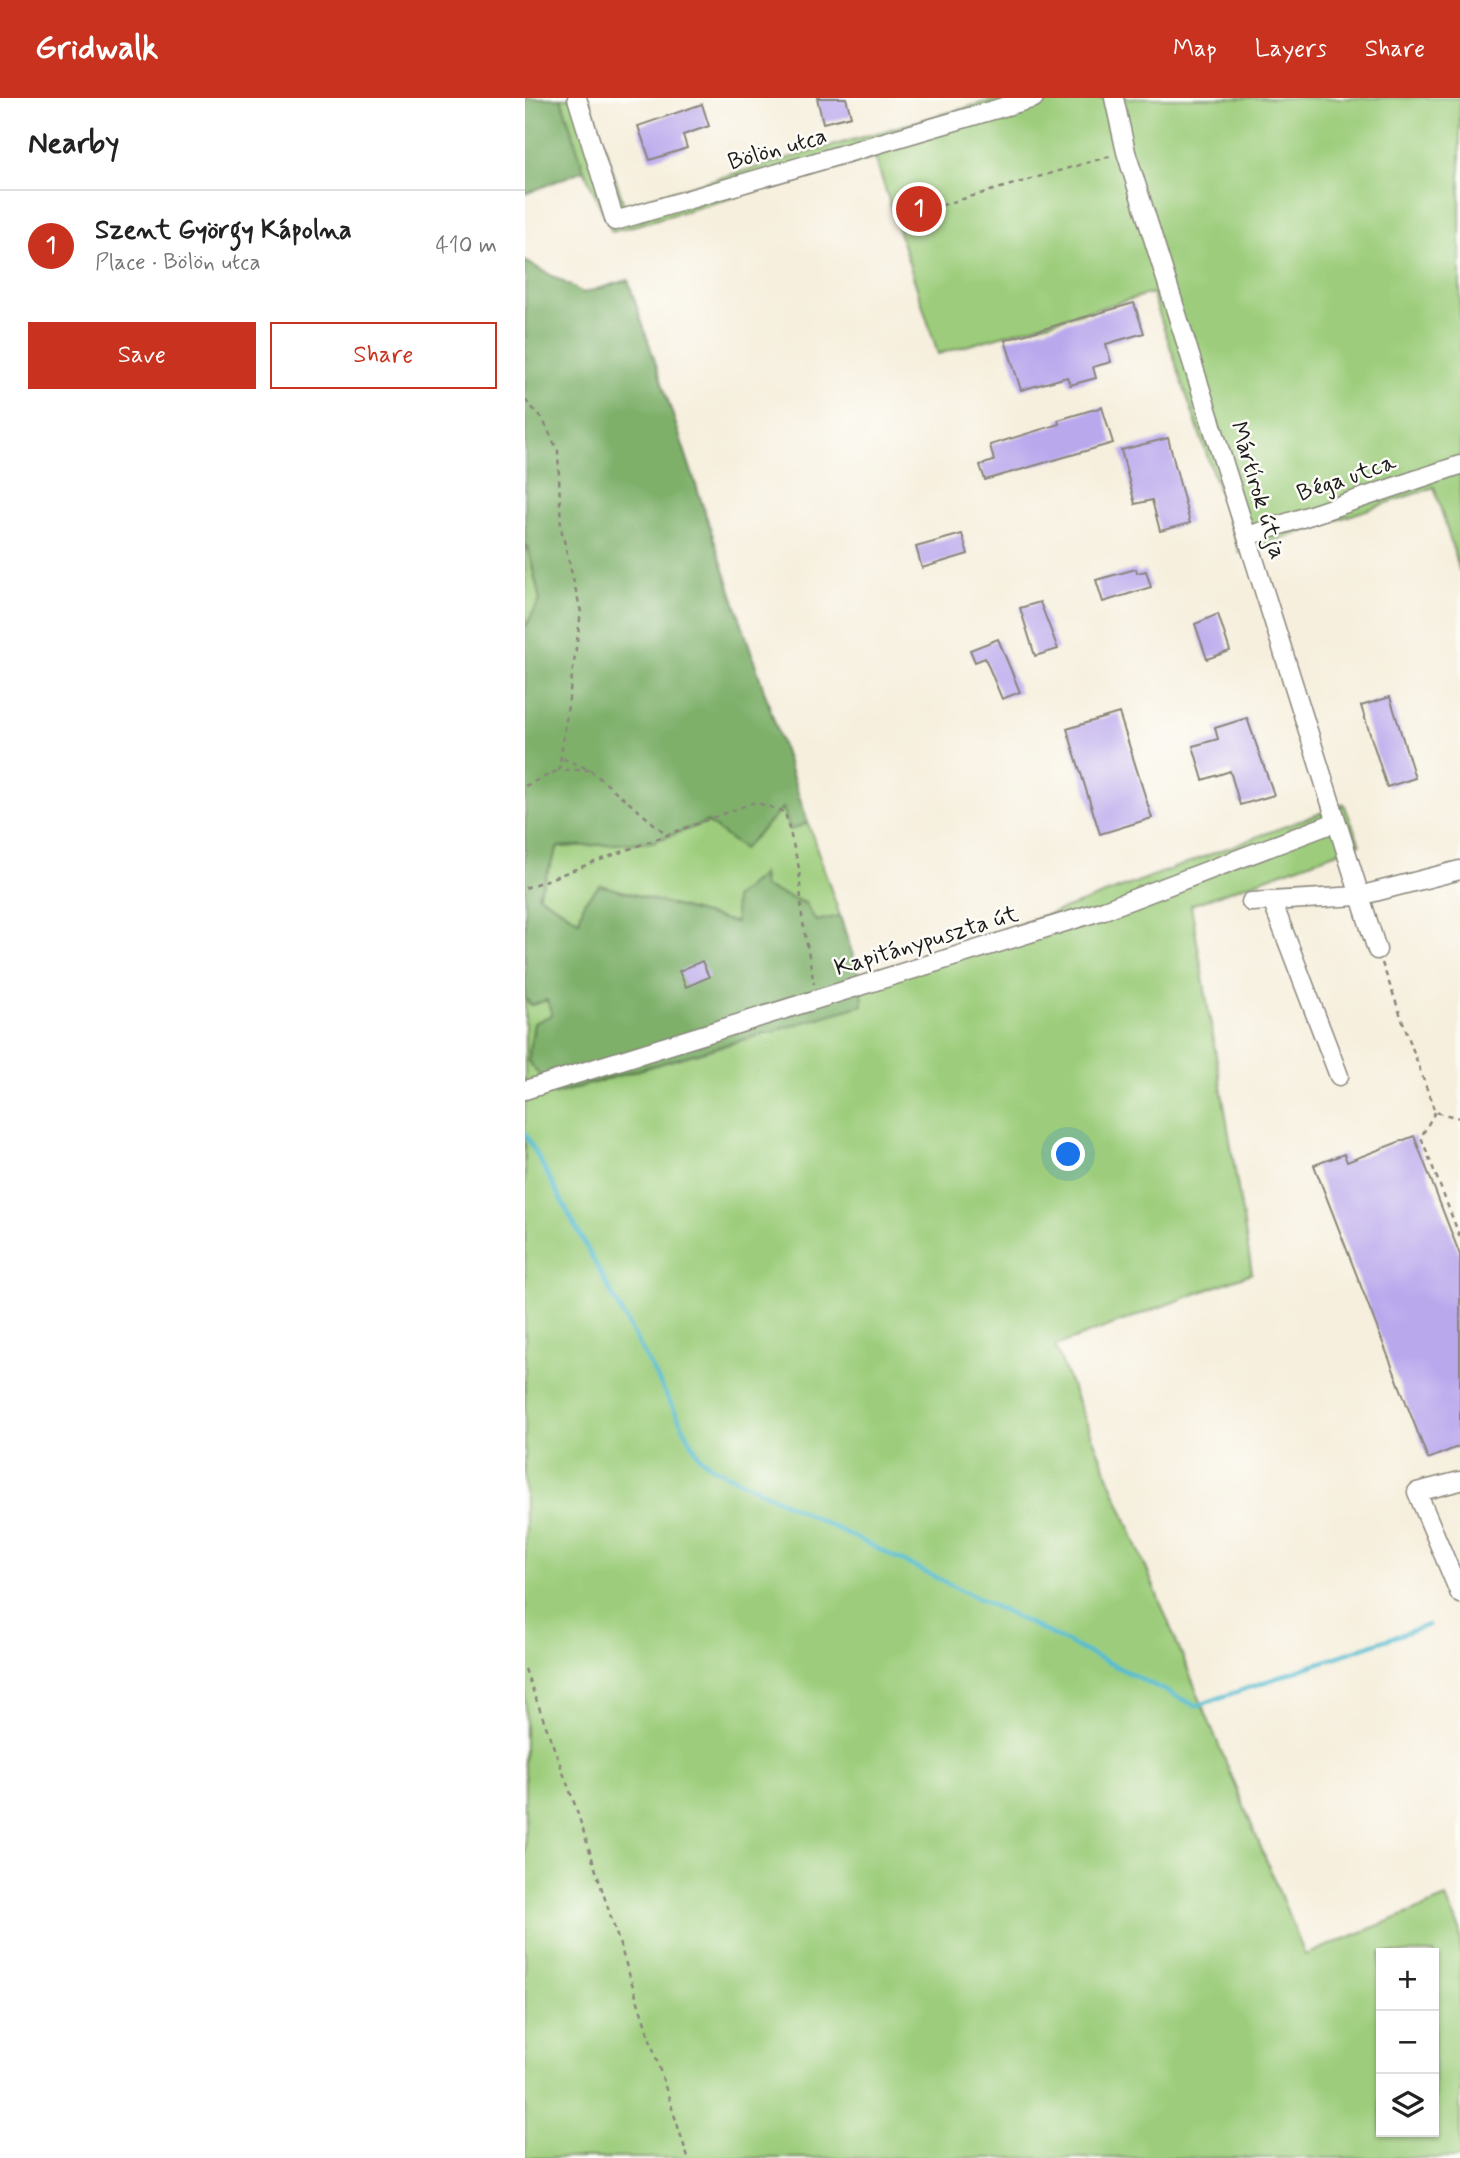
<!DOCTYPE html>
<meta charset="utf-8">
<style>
:root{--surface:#fff;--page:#f6f6f6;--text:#222;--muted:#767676;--line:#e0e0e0;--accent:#c8321e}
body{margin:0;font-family:Mynerve,sans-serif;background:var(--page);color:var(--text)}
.controls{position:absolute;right:21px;bottom:21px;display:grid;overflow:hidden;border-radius:0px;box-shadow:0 2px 5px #0004}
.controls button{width:63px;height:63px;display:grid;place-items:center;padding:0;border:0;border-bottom:2px solid var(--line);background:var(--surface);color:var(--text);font:35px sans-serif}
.you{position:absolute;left:544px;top:1057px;width:24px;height:24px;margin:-18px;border:5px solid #fff;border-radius:50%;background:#1a73e8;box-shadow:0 0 0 10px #1a73e833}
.badge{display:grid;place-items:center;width:46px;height:46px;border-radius:50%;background:var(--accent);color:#fff;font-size:23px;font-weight:700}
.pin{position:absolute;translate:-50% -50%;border:4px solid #fff;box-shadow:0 2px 7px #0006}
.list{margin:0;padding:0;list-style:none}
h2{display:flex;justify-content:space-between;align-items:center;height:91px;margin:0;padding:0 28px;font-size:30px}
h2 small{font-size:23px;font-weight:400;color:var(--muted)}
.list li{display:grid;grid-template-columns:46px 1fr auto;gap:21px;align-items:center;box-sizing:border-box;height:112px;padding:0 28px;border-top:2px solid var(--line)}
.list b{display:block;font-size:26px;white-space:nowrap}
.list p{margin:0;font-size:23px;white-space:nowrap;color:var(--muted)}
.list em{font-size:23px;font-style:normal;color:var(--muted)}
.actions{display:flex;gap:14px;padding:21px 28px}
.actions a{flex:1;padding:16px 0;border:2px solid var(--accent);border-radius:0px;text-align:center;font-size:24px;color:var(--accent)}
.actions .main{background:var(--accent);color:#fff}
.icon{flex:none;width:38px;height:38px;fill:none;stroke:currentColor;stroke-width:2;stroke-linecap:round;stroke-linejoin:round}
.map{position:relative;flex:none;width:935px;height:2060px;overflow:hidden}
header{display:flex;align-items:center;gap:42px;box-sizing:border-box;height:98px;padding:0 35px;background:var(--accent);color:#fff}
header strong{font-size:33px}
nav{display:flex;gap:38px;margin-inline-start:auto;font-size:24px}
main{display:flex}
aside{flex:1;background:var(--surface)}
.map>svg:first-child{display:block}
.green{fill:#9dcd7b;stroke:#5c744c;stroke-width:2;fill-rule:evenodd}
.forest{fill:#7eb06b;stroke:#4d6644;stroke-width:2}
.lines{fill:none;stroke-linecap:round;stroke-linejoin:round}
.stream{stroke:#54bcd1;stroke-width:4.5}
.building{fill:#baa8ed}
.minor-casing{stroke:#89867c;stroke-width:21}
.path{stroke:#89867c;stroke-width:2.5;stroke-dasharray:5 5;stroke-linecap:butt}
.minor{stroke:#fff;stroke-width:18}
.labels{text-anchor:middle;stroke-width:5;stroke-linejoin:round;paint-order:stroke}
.street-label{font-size:24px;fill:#1c1c1c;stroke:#fdfcf7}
</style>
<header>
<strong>Gridwalk</strong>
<nav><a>Map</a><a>Layers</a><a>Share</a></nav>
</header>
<main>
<aside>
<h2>Nearby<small></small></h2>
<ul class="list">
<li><span class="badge">1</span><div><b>Szent György Kápolna</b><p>Place · Bölön utca</p></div><em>410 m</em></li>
</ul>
<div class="actions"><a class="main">Save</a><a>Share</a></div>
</aside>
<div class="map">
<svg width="935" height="2060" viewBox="0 0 935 2060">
<rect width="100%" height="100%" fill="#fdfcf7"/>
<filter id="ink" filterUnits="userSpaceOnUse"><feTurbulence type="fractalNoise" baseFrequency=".0143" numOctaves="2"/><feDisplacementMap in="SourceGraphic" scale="14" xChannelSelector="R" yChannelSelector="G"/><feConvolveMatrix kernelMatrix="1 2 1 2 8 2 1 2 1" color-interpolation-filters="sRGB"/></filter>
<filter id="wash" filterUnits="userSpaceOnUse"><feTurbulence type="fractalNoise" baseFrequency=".00686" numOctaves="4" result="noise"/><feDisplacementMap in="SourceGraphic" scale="28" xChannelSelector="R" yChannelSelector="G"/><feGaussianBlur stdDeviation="1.57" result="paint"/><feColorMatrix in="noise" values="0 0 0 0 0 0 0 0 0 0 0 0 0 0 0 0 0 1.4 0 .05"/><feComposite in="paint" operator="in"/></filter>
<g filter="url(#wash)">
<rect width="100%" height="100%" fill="#f6efdd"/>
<!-- green -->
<g class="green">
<polygon points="36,0 64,0 99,107 475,0 935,0 935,474 909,389 715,455 627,195 413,256 350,59 87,134 59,72"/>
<polygon points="0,447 2,448 15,502 0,530"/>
<path d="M819,706L835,746L666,807L727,1175L530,1248L780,1857L921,1800L935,1832V2060H0V900L6,907L22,902L28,917L3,963L31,996L338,907L336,882L564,802ZM856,1855H909V2034H856Z"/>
<polygon points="258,710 265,732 283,725 315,818 291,824 280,805 238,789 237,777 211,825 75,787 55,823 13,797 32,749 127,744 182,724"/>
</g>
<!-- forest -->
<g class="forest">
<polygon points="0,0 36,0 59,72 0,96"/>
<polygon points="0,163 58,195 103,182 283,725 265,732 258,710 218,751 182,724 127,744 33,749 13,797 54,823 59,804 75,787 211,825 209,800 237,777 238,789 280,805 291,823 315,818 336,882 338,907 30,996 3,963 9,925 27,917 22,902 6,907 0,900 0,530 15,502 3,448 0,447"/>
</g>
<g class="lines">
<!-- stream -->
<polyline class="stream" points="0,1035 174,1358 187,1369 671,1608 903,1527"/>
</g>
<g id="blocks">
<!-- building -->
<g class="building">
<polygon points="292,0 321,0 326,18 298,25"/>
<polygon points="177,6 184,28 158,37 162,50 125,62 113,28"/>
<polygon points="403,96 410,119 393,124 382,118 380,113 382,108 390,105 388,100"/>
<polygon points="609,205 619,235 581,246 586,264 568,269 571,280 545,287 542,279 496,292 480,242"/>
<polygon points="577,309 588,345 460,382 455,367 469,363 465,347 534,326 533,322"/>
<polygon points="643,340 665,425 635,433 627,402 610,406 596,352"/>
<polygon points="437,436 443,456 397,470 391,449"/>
<polygon points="611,471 612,475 621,473 626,489 578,504 571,482"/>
<polygon points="515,504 533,551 510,558 495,510"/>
<polygon points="693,516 705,553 682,561 670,526"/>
<polygon points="473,541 495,594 477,601 460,560 450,564 445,552"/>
<polygon points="865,599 890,680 862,689 836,608"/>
<polygon points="594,615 627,720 575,736 542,631"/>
<polygon points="722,620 749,697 715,707 705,673 678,682 668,648 693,641 690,630"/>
<polygon points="177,863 184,879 161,889 154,873"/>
<polygon points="889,1038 935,1157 935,1348 903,1361 789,1067 819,1056 822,1064"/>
</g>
</g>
</g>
<g filter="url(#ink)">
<use href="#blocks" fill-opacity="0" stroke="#89867c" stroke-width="2"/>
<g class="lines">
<!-- minor casing -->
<g class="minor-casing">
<g id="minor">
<polyline points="52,0 90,123 509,0"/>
<polyline points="589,0 601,54 852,852"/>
<polyline points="723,438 935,367"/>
<polyline points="747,803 814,978"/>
<polyline points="726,804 834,798 935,772"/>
<polyline points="0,992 579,812 811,724"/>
<polyline points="935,1383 892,1394 935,1496"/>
</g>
</g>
<!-- path -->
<g class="path">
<polyline points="407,110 585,58"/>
<polyline points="0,302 17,320 33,353 36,430 56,514 34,672 65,672 37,660"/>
<polyline points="65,672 140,735"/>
<polyline points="0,688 34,672"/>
<polyline points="0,790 230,704 260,714 274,770 277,819 289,886"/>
<polyline points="857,865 910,1014 935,1020"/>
<polyline points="910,1014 896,1039 935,1139"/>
<polyline points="0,1571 50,1707 163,2060"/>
</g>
<!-- minor -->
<use href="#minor" class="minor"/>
</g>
</g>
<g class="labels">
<!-- street labels -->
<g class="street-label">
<text transform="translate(252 50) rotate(-16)" y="8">Bölön utca</text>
<text transform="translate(821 379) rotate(-19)" y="8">Béga utca</text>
<text transform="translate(734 392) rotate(73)" y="8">Mártírok útja</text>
<text transform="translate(401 842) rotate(-17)" y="8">Kapitánypuszta út</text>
</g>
</g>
</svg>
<div class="controls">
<button>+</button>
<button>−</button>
<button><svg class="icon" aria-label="layers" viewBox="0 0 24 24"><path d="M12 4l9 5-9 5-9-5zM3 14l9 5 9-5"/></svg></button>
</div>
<div class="you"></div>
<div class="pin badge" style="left:394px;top:111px">1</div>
</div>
</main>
